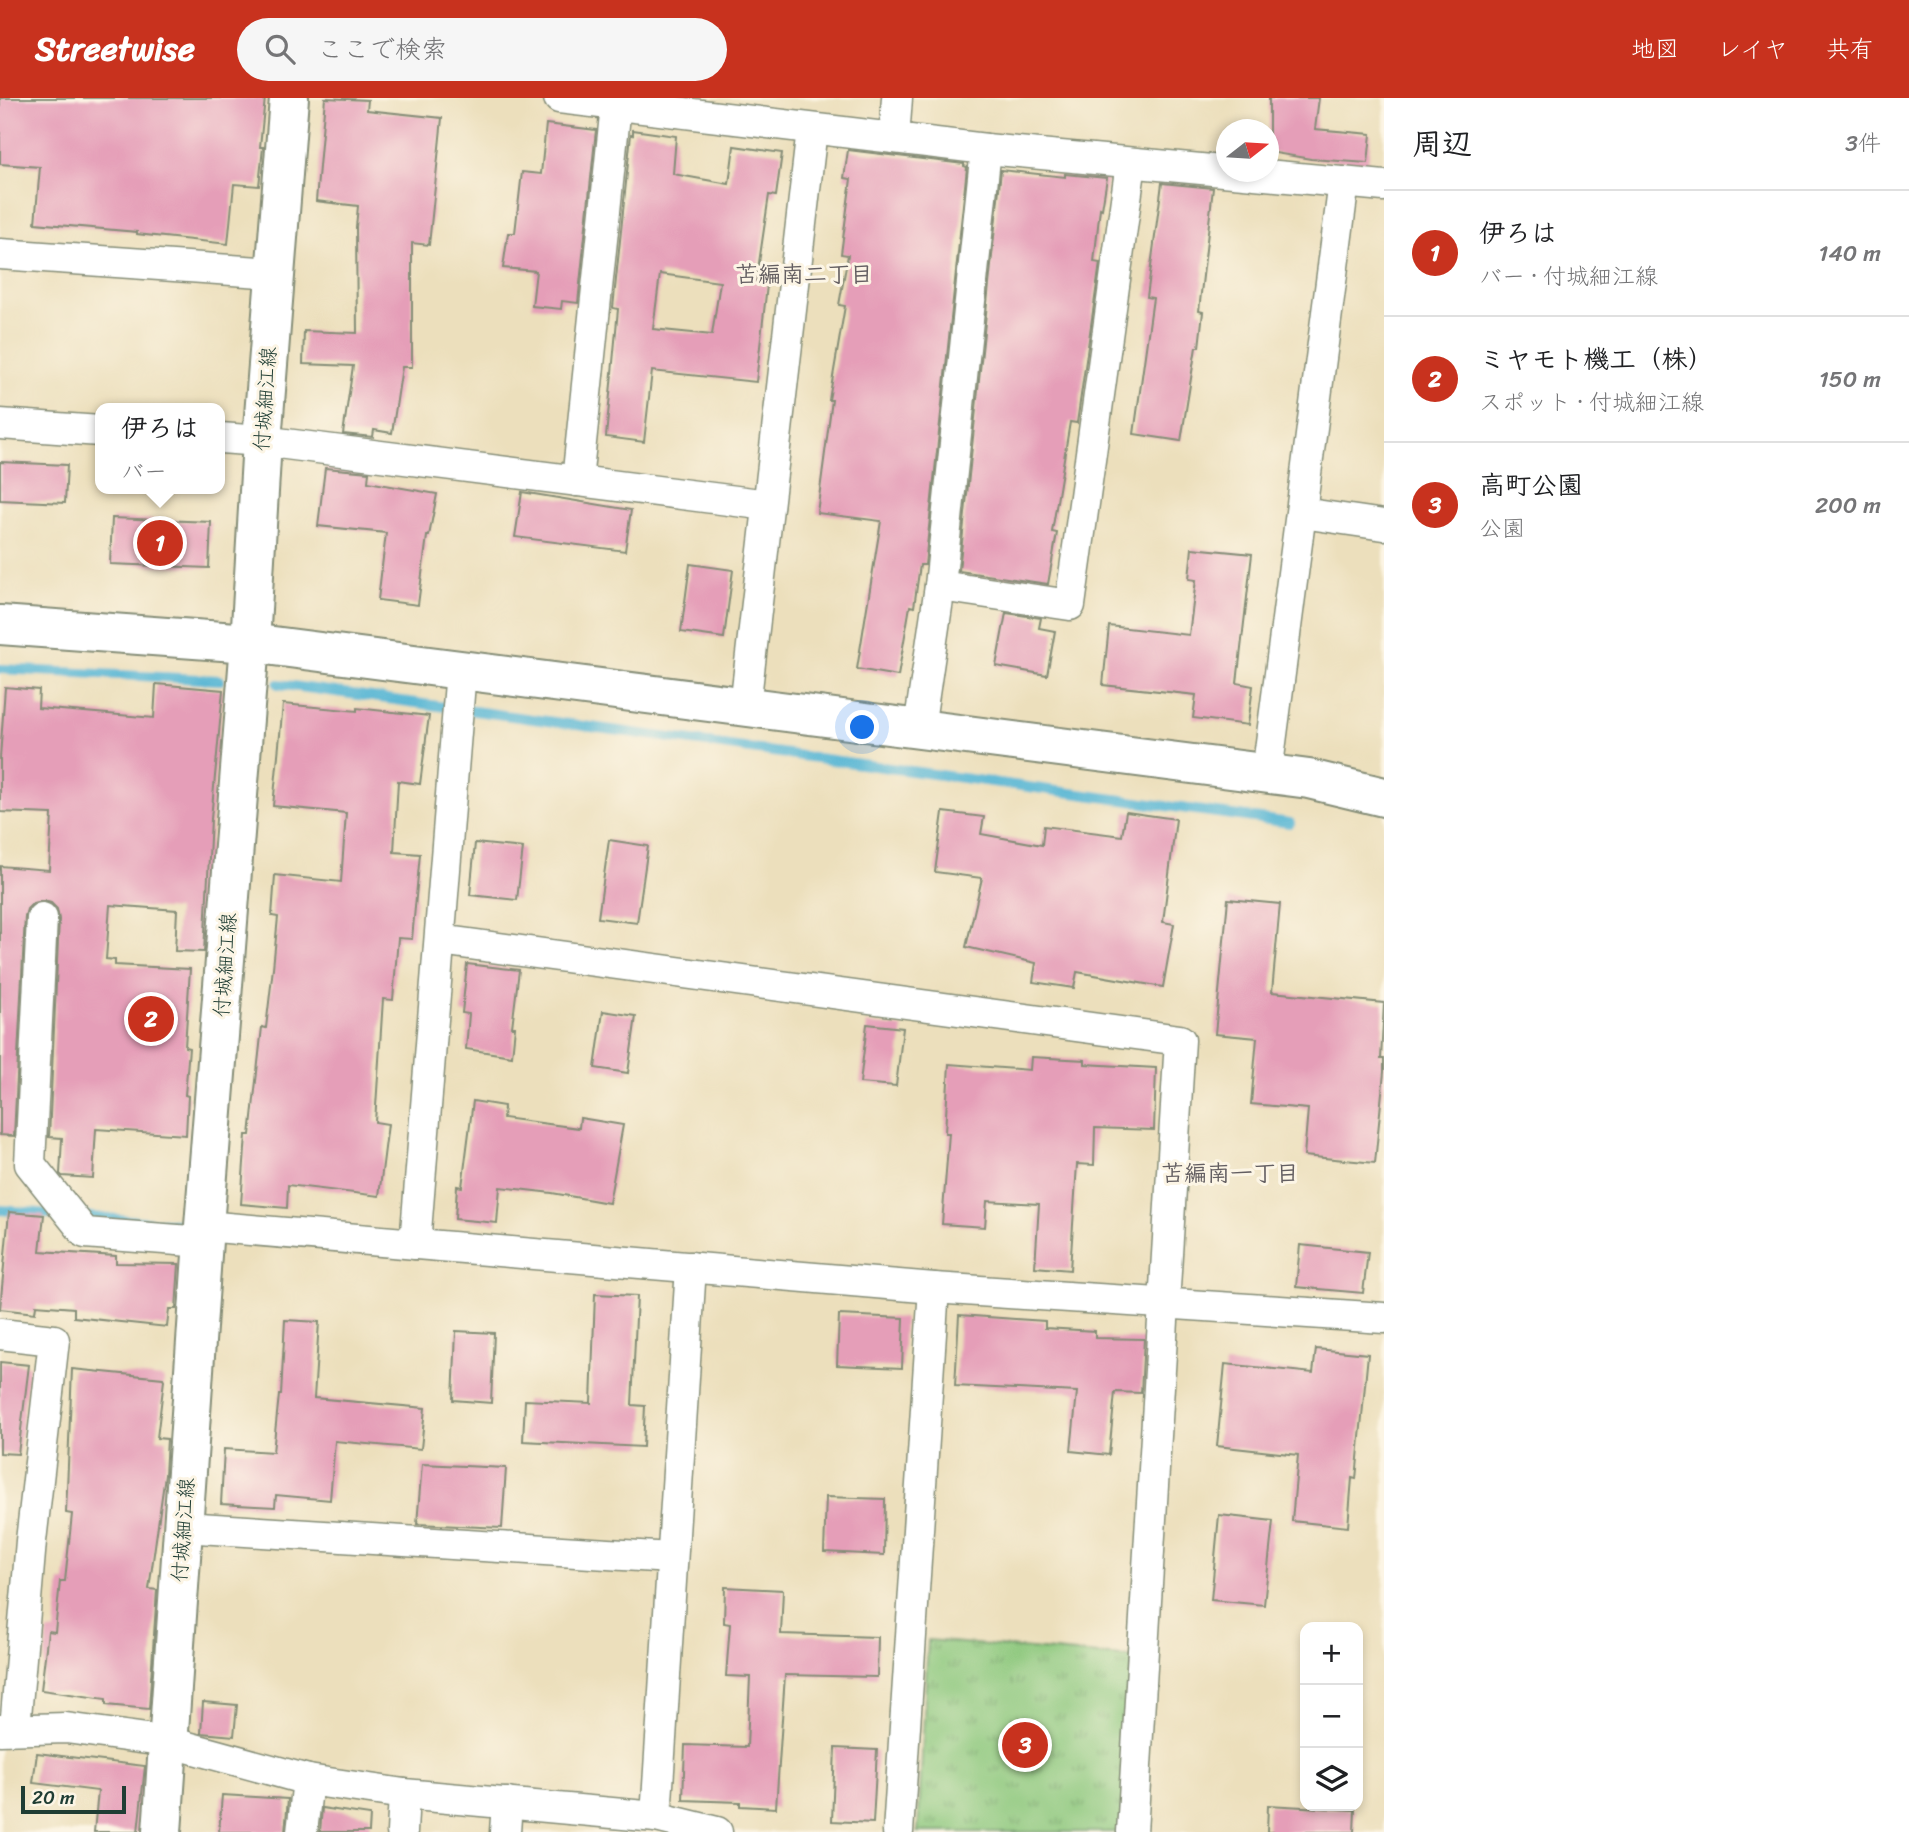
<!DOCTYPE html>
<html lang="ja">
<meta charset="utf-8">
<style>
:root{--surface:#fff;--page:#f6f6f6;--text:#202124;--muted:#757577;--line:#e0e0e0;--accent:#c8321e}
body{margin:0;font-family:Sriracha,"Klee One",sans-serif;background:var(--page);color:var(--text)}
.controls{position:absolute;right:21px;bottom:21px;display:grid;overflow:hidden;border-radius:14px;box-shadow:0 4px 10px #0003}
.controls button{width:63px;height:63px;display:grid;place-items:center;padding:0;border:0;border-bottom:2px solid var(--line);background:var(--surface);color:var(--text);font:35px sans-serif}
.compass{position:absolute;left:1216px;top:21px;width:63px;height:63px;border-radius:50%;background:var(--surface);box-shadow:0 4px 10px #0003;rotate:73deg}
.scale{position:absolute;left:21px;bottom:18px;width:105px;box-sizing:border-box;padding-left:7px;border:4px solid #1f3d34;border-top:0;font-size:19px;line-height:24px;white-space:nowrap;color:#1f3d34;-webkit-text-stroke:5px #fcf5e5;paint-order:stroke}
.you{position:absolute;left:863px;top:630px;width:24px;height:24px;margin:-18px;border:5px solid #fff;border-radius:50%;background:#1a73e8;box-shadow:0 0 0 10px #1a73e833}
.badge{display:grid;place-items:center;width:46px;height:46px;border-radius:50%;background:var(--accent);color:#fff;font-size:23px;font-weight:700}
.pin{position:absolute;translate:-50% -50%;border:4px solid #fff;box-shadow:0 2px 7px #0006}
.popup{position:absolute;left:95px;top:305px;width:130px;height:91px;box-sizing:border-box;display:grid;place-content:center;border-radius:14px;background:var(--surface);filter:drop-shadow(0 2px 5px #0005);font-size:23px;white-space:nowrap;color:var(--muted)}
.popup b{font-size:26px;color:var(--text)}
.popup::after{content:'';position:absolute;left:50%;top:100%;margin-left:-14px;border:14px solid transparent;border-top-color:var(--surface)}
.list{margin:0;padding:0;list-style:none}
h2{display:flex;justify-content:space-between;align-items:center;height:91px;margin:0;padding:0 28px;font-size:30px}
h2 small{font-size:23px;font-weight:400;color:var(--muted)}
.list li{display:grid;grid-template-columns:46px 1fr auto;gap:21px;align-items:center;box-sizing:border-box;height:126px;padding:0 28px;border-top:2px solid var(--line)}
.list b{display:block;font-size:26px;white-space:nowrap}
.list p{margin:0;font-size:23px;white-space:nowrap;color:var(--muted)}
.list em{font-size:23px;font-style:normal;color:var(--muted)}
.icon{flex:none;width:38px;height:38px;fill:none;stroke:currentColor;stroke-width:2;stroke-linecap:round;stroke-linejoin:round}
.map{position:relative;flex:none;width:1384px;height:1734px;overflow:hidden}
header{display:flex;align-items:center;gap:42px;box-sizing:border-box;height:98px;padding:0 35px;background:var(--accent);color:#fff}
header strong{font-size:33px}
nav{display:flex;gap:38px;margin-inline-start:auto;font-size:24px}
.search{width:490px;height:63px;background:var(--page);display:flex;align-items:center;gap:18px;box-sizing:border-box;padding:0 24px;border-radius:38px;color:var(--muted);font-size:26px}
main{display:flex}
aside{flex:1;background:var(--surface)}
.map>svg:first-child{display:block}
.grass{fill:url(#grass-tufts);stroke:#558258;stroke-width:2}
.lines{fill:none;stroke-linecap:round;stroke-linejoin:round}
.stream{stroke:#56b6d4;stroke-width:10}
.building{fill:#e59eb8;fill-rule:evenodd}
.street-casing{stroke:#868e78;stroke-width:33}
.secondary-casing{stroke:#868e78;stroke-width:42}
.street{stroke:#fff;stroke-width:30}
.secondary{stroke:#fff;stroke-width:38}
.labels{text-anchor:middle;stroke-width:6;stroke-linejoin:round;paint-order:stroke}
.street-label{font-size:21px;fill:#1f3d34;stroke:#fcf5e5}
.neighbourhood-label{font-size:23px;font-weight:bold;fill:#645f62;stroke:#fcf5e5}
</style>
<header>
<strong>Streetwise</strong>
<div class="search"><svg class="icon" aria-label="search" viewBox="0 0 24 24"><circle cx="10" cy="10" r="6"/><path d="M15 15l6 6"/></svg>ここで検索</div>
<nav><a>地図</a><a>レイヤ</a><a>共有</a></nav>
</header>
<main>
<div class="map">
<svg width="1384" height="1734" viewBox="0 0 1384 1734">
<defs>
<pattern id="grass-tufts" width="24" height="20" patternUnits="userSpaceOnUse" patternTransform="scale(1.75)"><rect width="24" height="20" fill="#8bc77c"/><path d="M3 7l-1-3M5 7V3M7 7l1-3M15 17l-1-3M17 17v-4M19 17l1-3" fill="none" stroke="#71a366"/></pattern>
</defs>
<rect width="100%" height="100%" fill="#fcf5e5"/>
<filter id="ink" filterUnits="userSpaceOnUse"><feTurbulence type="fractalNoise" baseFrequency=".0143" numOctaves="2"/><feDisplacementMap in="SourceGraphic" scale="14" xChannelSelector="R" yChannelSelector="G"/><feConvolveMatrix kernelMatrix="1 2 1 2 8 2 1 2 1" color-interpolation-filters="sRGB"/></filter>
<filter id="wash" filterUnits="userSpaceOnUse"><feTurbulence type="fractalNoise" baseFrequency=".00686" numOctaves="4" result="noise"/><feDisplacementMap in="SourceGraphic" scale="28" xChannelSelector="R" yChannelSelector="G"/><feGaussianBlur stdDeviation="1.57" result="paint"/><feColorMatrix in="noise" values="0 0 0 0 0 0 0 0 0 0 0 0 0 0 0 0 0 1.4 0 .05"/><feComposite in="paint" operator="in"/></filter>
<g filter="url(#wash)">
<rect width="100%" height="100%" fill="#ecdfbc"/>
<!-- grass -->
<polygon class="grass" points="928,1542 1132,1560 1123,1734 918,1734"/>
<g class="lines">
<!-- stream -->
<g class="stream">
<polyline points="0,571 220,582"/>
<polyline points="278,586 1290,725"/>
<polyline points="0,1112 63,1117"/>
<polyline points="79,1118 188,1127"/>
</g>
</g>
<g id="blocks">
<!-- building -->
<g class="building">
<polygon points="0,0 265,0 260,49 263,49 259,88 234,86 228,146 137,136 137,134 35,125 40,69 0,66"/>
<polygon points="325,0 368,2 367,12 442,20 429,147 412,145 412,269 402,269 392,335 374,332 373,339 343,336 353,268 303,266 304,233 357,235 356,129 358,108 316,103"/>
<polygon points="1269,0 1319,0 1315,31 1371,36 1368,65 1311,61 1269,54"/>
<polygon points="546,26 596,32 578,205 562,203 561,211 532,208 536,173 503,170 508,135 515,135 522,74 541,76"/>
<path d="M633,32L676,38L673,76L729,86L734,48L782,55L776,98L769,97L756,185L767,187L756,284L652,273L644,344L606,339L618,211L613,210L631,36L633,37ZM660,176L720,184L712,237L653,231Z"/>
<polygon points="848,52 964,66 964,68 967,69 925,467 920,467 914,509 910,508 898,578 857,571 881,423 817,415 832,302 829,302 845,208 839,207 848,157 841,156 851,81 844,80"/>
<polygon points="1001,72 1065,79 1065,76 1107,80 1102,111 1100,110 1094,164 1100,165 1077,325 1070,324 1052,434 1057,435 1048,486 959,473"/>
<polygon points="1162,85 1213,90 1199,213 1203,214 1199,249 1196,249 1181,343 1134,336 1153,200 1147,199"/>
<polygon points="0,364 67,367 65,405 0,402"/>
<polygon points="325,370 369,374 368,384 437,396 429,438 427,438 418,507 378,502 386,435 318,428"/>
<polygon points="522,394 631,412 625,453 515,439"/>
<polygon points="112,420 211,424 209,470 110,466"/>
<polygon points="1192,450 1252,456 1237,585 1253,588 1248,627 1193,620 1196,597 1103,587 1109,528 1189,537 1196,482 1189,481"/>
<polygon points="690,466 733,472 724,540 681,534"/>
<polygon points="1006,515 1041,520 1039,530 1055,533 1047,577 996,568"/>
<polygon points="156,586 223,592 211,721 204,854 175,853 177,812 110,807 106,861 115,862 115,867 190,871 185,949 189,950 185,997 188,998 186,1037 96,1031 93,1080 62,1078 60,1076 62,1040 49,1039 59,821 57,811 51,805 44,803 33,805 27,811 25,818 14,1038 0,1037 0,768 49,772 52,716 0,714 0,660 5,589 39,592 38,610 154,620"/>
<polygon points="283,606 357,613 357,610 429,618 420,686 398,683 394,754 420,756 412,841 398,840 393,902 383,901 375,1024 388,1026 379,1098 288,1087 287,1110 241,1106 246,1037 250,1037 262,929 266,930 273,870 278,819 272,818 275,777 341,784 346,715 273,708"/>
<polygon points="943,714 984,719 981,736 1042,747 1044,728 1122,738 1126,714 1176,721 1163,824 1174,826 1163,889 1077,874 1074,890 1033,884 1036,865 966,849 982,780 935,774"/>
<polygon points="609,742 648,748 637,825 598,820"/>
<polygon points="475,745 523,750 517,802 470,797"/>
<polygon points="1228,801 1280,806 1272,894 1384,905 1381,961 1384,961 1384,974 1375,1065 1304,1058 1308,1011 1251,1006 1257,940 1215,936"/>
<polygon points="467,866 519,872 512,929 515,929 512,958 466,951 469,916 462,915"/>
<polygon points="603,913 636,918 628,975 595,970"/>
<polygon points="867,926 903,930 896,988 860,985"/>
<polygon points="1031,959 1085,962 1085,966 1156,970 1154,1032 1095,1030 1094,1067 1077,1066 1070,1172 1035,1169 1039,1106 987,1103 985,1129 942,1126 949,1035 945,1035 949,966 1030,972"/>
<polygon points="473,1003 504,1008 503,1020 579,1030 580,1020 623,1027 609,1105 552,1095 500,1089 497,1125 455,1121 457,1088 462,1089"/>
<polygon points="9,1114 44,1117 40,1153 116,1158 116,1165 179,1166 176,1211 169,1211 167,1229 74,1219 74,1210 36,1207 35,1215 0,1211"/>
<polygon points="1300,1147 1368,1154 1363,1195 1296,1189"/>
<polygon points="595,1196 637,1198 632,1307 645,1308 643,1349 523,1343 525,1302 591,1305"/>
<polygon points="839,1217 904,1220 902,1270 837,1267"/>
<polygon points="959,1217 1045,1223 1045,1230 1095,1233 1095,1240 1144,1241 1141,1295 1115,1294 1109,1357 1071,1353 1077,1294 955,1288"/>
<polygon points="285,1222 319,1224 314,1300 425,1310 421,1351 335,1343 330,1402 276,1397 275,1409 221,1406 224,1351 273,1354 279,1297 281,1297"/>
<polygon points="456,1233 494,1235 491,1305 453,1302"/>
<polygon points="1316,1251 1368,1256 1356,1381 1352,1380 1348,1429 1292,1423 1298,1357 1217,1348 1225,1266 1313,1275"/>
<polygon points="0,1264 29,1267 18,1356 0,1355"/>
<polygon points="72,1271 163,1280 164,1282 157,1340 167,1341 165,1377 149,1491 157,1492 149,1611 106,1607 106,1601 41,1592 48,1533 55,1534 60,1483 65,1483 72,1416 66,1415"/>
<polygon points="422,1366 506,1370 502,1430 417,1426"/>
<polygon points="826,1399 885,1401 884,1457 824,1454"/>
<polygon points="1219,1417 1273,1423 1264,1507 1211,1502"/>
<polygon points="725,1489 783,1492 781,1536 878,1539 877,1579 785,1577 776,1710 740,1708 740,1704 683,1702 685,1647 747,1649 750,1579 726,1578 730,1526 724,1525"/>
<polygon points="203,1604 237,1607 234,1638 201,1635"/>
<polygon points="835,1650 877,1652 873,1725 832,1723"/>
<polygon points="37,1655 145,1668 138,1734 94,1734 98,1693 33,1685"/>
<polygon points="222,1697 288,1701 285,1734 219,1734"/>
<polygon points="1268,1707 1355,1712 1354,1734 1267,1734"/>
<polygon points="322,1710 370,1717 369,1734 320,1734"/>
</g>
</g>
</g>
<g filter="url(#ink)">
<use href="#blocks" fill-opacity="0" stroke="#868e78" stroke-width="2"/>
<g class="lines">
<!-- street casing -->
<g class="street-casing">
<g id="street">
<polyline points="559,0 986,51 1384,88"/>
<polyline points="894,40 897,0"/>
<polyline points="0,156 275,175"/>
<polyline points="0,326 100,333"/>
<polyline points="220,340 262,343 768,407"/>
<polyline points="577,383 616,7"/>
<polyline points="1302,415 1384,427"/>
<polyline points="940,488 1070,507 1131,65"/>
<polyline points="745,608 812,31"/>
<polyline points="919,630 940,488 986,51"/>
<polyline points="1267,675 1344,84"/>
<polyline points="42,820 30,1066 85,1135 204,1144"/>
<polyline points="440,842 1180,942 1132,1734"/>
<polyline points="204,1128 934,1190 1384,1220"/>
<polyline points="415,1146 461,572"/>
<polyline points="0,1236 54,1242 31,1443 15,1630"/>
<polyline points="183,1429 671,1460"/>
<polyline points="0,1632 66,1630 169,1644 308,1682 404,1696 656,1719 717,1734"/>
<polyline points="656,1719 691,1169"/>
<polyline points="302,1734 308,1682"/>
<polyline points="402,1734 404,1696"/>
<polyline points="505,1734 507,1705"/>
<polyline points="898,1734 934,1190"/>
</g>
</g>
<!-- secondary casing -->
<g class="secondary-casing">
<g id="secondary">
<polyline points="0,527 250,545 1309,681 1384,699"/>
<polyline points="162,1734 204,1128 250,545 262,343 289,0"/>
</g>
</g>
<!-- street -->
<use href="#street" class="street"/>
<!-- secondary -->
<use href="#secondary" class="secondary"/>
</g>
</g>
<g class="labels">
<!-- street labels -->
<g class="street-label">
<text transform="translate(265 301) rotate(-86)" y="7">付城細江線</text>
<text transform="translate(225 867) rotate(-86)" y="7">付城細江線</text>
<text transform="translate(183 1432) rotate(-86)" y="7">付城細江線</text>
</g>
<!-- neighbourhood labels -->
<g class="neighbourhood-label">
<text x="804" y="184">苫編南二丁目</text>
<text x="1230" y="1083">苫編南一丁目</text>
</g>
</g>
</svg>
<div class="controls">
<button>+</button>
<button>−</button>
<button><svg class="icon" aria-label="layers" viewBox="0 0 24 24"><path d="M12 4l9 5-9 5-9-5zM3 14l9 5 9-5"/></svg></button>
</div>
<svg class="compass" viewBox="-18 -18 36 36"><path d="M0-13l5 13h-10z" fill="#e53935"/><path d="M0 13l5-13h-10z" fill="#757577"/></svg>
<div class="scale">20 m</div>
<div class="you"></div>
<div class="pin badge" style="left:160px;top:445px">1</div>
<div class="popup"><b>伊ろは</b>バー</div>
<div class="pin badge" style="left:151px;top:921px">2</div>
<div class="pin badge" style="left:1025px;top:1647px">3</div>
</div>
<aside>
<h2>周辺<small>3件</small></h2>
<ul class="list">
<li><span class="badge">1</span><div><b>伊ろは</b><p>バー · 付城細江線</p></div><em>140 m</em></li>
<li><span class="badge">2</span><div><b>ミヤモト機工（株）</b><p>スポット · 付城細江線</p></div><em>150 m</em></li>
<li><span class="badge">3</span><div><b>高町公園</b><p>公園</p></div><em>200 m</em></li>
</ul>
</aside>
</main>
